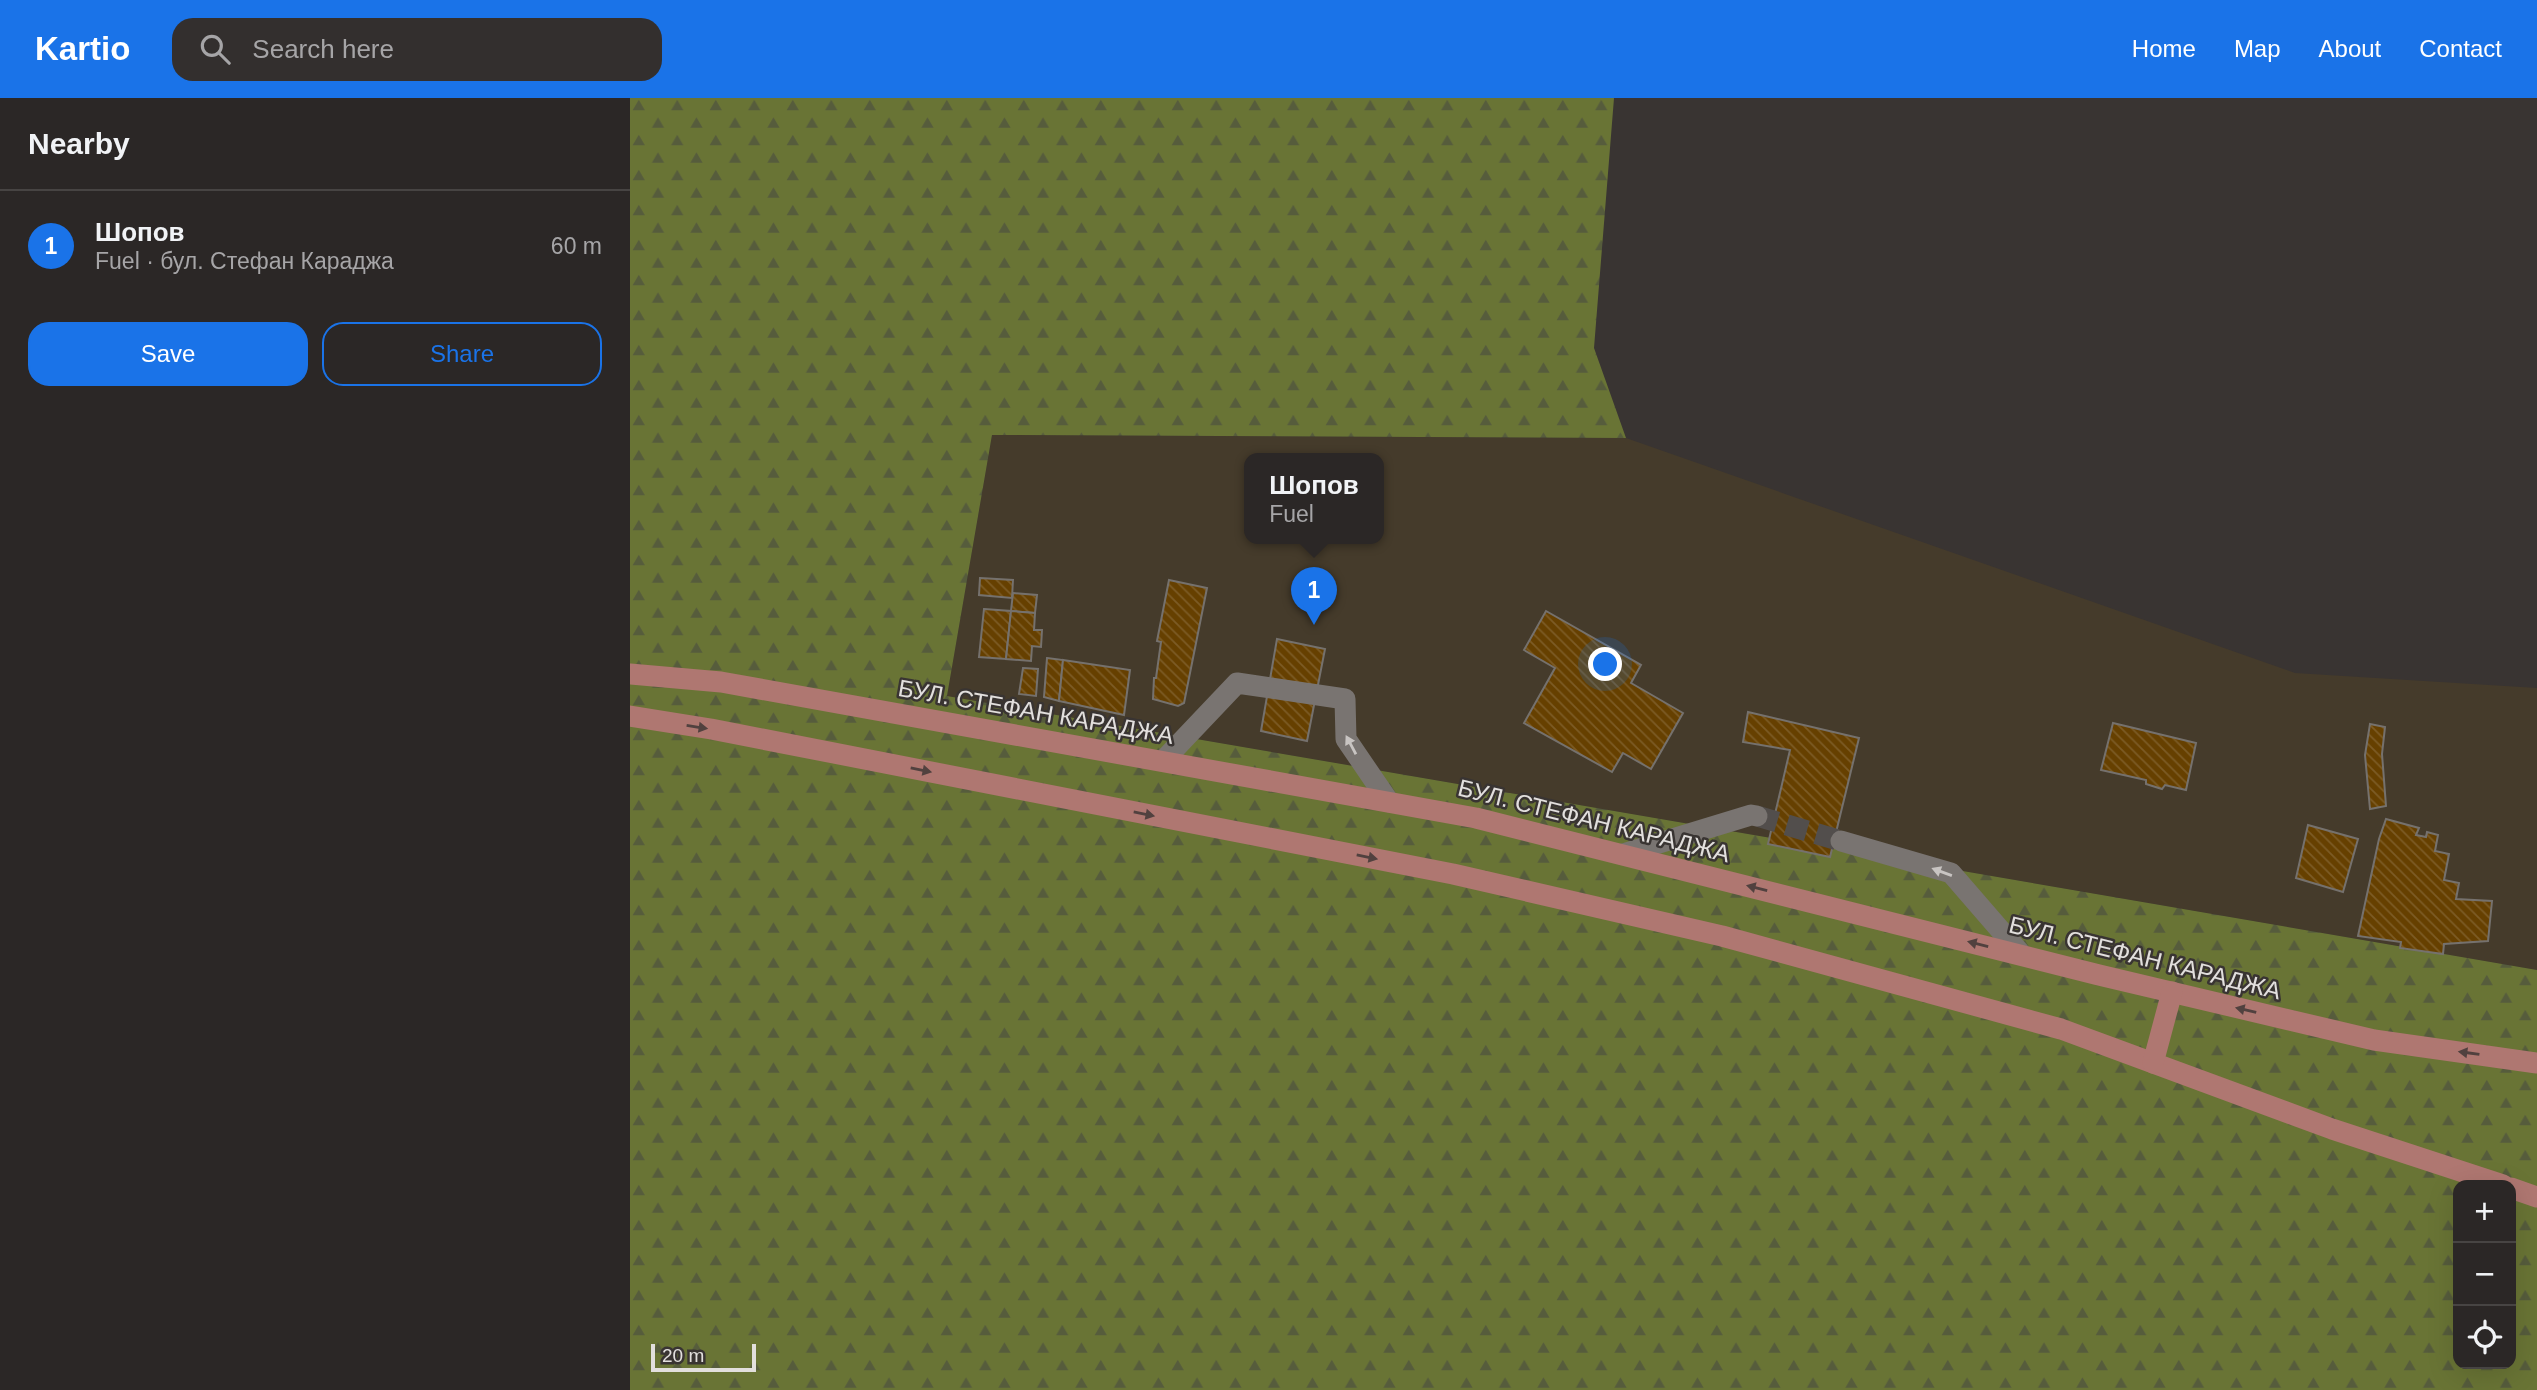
<!DOCTYPE html>
<meta charset="utf-8">
<style>
:root{--surface:#2b2726;--page:#332f2e;--text:#f1f3f6;--muted:#a6a5a7;--line:#474443;--accent:#1a73e8}
body{margin:0;font-family:Helvetica,sans-serif;background:var(--page);color:var(--text)}
.controls{position:absolute;right:21px;bottom:21px;display:grid;overflow:hidden;border-radius:14px;box-shadow:0 7px 28px #0002}
.controls button{width:63px;height:63px;display:grid;place-items:center;padding:0;border:0;border-bottom:2px solid var(--line);background:var(--surface);color:var(--text);font:35px sans-serif}
.scale{position:absolute;left:21px;bottom:18px;width:105px;box-sizing:border-box;padding-left:7px;border:4px solid #e2dfdd;border-top:0;font-size:19px;line-height:24px;white-space:nowrap;color:#e2dfdd;-webkit-text-stroke:5px #393432;paint-order:stroke}
.you{position:absolute;left:976px;top:567px;width:24px;height:24px;margin:-18px;border:5px solid #fff;border-radius:50%;background:#1a73e8;box-shadow:0 0 0 10px #1a73e833}
.badge{display:grid;place-items:center;width:46px;height:46px;border-radius:50%;background:var(--accent);color:#fff;font-size:23px;font-weight:700}
.pin{position:absolute;translate:-50% -58px;filter:drop-shadow(0 2px 4px #0008)}
.pin::after{content:'';position:absolute;top:37px;width:24px;height:21px;background:inherit;clip-path:polygon(0 0,100% 0,50% 100%)}
.popup{position:absolute;left:614px;top:355px;width:140px;height:91px;box-sizing:border-box;display:grid;place-content:center;border-radius:14px;background:var(--surface);filter:drop-shadow(0 2px 5px #0005);font-size:23px;white-space:nowrap;color:var(--muted)}
.popup b{font-size:26px;color:var(--text)}
.popup::after{content:'';position:absolute;left:50%;top:100%;margin-left:-14px;border:14px solid transparent;border-top-color:var(--surface)}
.list{margin:0;padding:0;list-style:none}
h2{display:flex;justify-content:space-between;align-items:center;height:91px;margin:0;padding:0 28px;font-size:30px}
h2 small{font-size:23px;font-weight:400;color:var(--muted)}
.list li{display:grid;grid-template-columns:46px 1fr auto;gap:21px;align-items:center;box-sizing:border-box;height:112px;padding:0 28px;border-top:2px solid var(--line)}
.list b{display:block;font-size:26px;white-space:nowrap}
.list p{margin:0;font-size:23px;white-space:nowrap;color:var(--muted)}
.list em{font-size:23px;font-style:normal;color:var(--muted)}
.actions{display:flex;gap:14px;padding:21px 28px}
.actions a{flex:1;padding:16px 0;border:2px solid var(--accent);border-radius:21px;text-align:center;font-size:24px;color:var(--accent)}
.actions .main{background:var(--accent);color:#fff}
.icon{flex:none;width:38px;height:38px;fill:none;stroke:currentColor;stroke-width:2;stroke-linecap:round;stroke-linejoin:round}
.map{position:relative;flex:none;width:1907px;height:1292px;overflow:hidden}
header{display:flex;align-items:center;gap:42px;box-sizing:border-box;height:98px;padding:0 35px;background:var(--accent);color:#fff}
header strong{font-size:33px}
nav{display:flex;gap:38px;margin-inline-start:auto;font-size:24px}
.search{width:490px;height:63px;background:var(--page);display:flex;align-items:center;gap:18px;box-sizing:border-box;padding:0 24px;border-radius:21px;color:var(--muted);font-size:26px}
main{display:flex}
aside{flex:1;background:var(--surface)}
.map>svg:first-child{display:block}
.industrial{fill:#453b2b;fill-rule:evenodd}
.forest{fill:url(#forest-firs);fill-rule:evenodd}
.building{fill:url(#building-back-hatch);stroke:#75716d;stroke-width:2}
.lines{fill:none;stroke-linecap:round;stroke-linejoin:round}
.minor-tunnel{stroke:#524e4c;stroke-width:21;stroke-dasharray:21 10;stroke-linecap:butt}
.minor{stroke:#797471;stroke-width:21}
.major{stroke:#af7771;stroke-width:21}
.oneway{fill:#51413f}
.oneway2{fill:#c8c4c2}
.labels{text-anchor:middle;stroke-width:5;stroke-linejoin:round;paint-order:stroke}
.street-label{font-size:24px;fill:#e2dfdd;stroke:#393432}
</style>
<header>
<strong>Kartio</strong>
<div class="search"><svg class="icon" aria-label="search" viewBox="0 0 24 24"><circle cx="10" cy="10" r="6"/><path d="M15 15l6 6"/></svg>Search here</div>
<nav><a>Home</a><a>Map</a><a>About</a><a>Contact</a></nav>
</header>
<main>
<aside>
<h2>Nearby<small></small></h2>
<ul class="list">
<li><span class="badge">1</span><div><b>Шопов</b><p>Fuel · бул. Стефан Караджа</p></div><em>60 m</em></li>
</ul>
<div class="actions"><a class="main">Save</a><a>Share</a></div>
</aside>
<div class="map">
<svg width="1907" height="1292" viewBox="0 0 1907 1292">
<defs>
<pattern id="forest-firs" width="22" height="20" patternUnits="userSpaceOnUse" patternTransform="scale(1.75)"><rect width="22" height="20" fill="#697435"/><path d="M5 1l3.5 6h-7zM16 11l3.5 6h-7z" fill="#565c3c"/></pattern>
<pattern id="building-back-hatch" width="6" height="6" patternUnits="userSpaceOnUse" patternTransform="scale(1.75)"><rect width="6" height="6" fill="#664000"/><path d="M-1 5l2 2M0 0l6 6M5-1l2 2" fill="none" stroke="#7c5b25"/></pattern>
</defs>
<rect width="100%" height="100%" fill="#393432"/>
<!-- industrial -->
<path class="industrial" d="M362,337L996,340L1665,575L1907,590V872L317,598ZM619,361H749V441H619Z"/>
<!-- forest -->
<path class="forest" d="M0,0H984L964,250L996,340L362,337L317,598L1907,872V1292H0ZM1828,1087H1881V1266H1828Z"/>
<!-- building -->
<g class="building">
<polygon points="350,480 383,482 382,500 349,497"/>
<polygon points="539,482 577,490 554,605 548,608 523,601 524,580 526,580 531,544 527,543"/>
<polygon points="383,495 407,497 405,515 381,513"/>
<polygon points="354,511 381,513 376,561 349,559"/>
<polygon points="381,513 405,515 404,532 412,532 411,549 402,548 401,563 376,561"/>
<polygon points="916,513 1011,567 1001,585 1053,615 1021,671 993,655 982,674 894,625 925,570 894,552"/>
<polygon points="647,541 695,551 677,643 631,633"/>
<polygon points="417,560 433,562 429,603 414,599"/>
<polygon points="433,562 500,572 494,617 429,603"/>
<polygon points="393,570 408,571 406,598 389,596"/>
<polygon points="1118,614 1229,640 1200,759 1138,746 1160,652 1113,644"/>
<polygon points="1483,625 1566,645 1556,692 1535,687 1532,691 1516,686 1516,682 1471,672"/>
<polygon points="1740,626 1755,629 1752,656 1756,708 1740,711 1735,657"/>
<polygon points="1756,721 1789,730 1786,737 1796,739 1797,734 1808,737 1805,753 1819,756 1814,782 1829,785 1826,801 1862,803 1858,843 1814,846 1813,856 1770,850 1771,844 1728,838 1749,741"/>
<polygon points="1678,727 1728,741 1713,794 1666,780"/>
</g>
<g class="lines">
<!-- minor-tunnel -->
<polyline class="minor-tunnel" points="1127,718 1211,743"/>
<!-- minor -->
<g class="minor">
<polyline points="533,663 607,585 715,601 716,641 759,704"/>
<polyline points="1211,743 1321,775 1392,857"/>
<polyline points="993,756 1121,717 1127,718"/>
</g>
<!-- major -->
<g class="major">
<polyline points="0,576 91,584 846,720 1469,877 1744,942 1907,965"/>
<polyline points="0,618 81,631 823,776 1092,838 1431,931 1702,1031 1873,1087"/>
<polyline points="1523,965 1542,894"/>
<polyline points="1881,1090 1907,1099"/>
</g>
</g>
<!-- one-way arrows -->
<defs><path id="oneway-solid" d="M-6-.8H1V-3.2L6.5 0L1 3.2V.8H-6Z" transform="scale(1.75)"/></defs>
<g class="oneway">
<use href="#oneway-solid" transform="translate(67 629) rotate(9)"/>
<use href="#oneway-solid" transform="translate(291 672) rotate(11)"/>
<use href="#oneway-solid" transform="translate(514 716) rotate(11)"/>
<use href="#oneway-solid" transform="translate(737 759) rotate(11)"/>
<use href="#oneway-solid" transform="translate(1127 790) rotate(-166)"/>
<use href="#oneway-solid" transform="translate(1348 846) rotate(-166)"/>
<use href="#oneway-solid" transform="translate(1616 912) rotate(-167)"/>
<use href="#oneway-solid" transform="translate(1839 955) rotate(-172)"/>
</g>
<g class="oneway2">
<use href="#oneway-solid" transform="translate(721 647) rotate(-118)"/>
<use href="#oneway-solid" transform="translate(1312 774) rotate(-160)"/>
</g>
<g class="labels">
<!-- street labels -->
<g class="street-label">
<text transform="translate(406 614) rotate(10)" y="8">БУЛ. СТЕФАН КАРАДЖА</text>
<text transform="translate(964 723) rotate(14)" y="8">БУЛ. СТЕФАН КАРАДЖА</text>
<text transform="translate(1515 860) rotate(14)" y="8">БУЛ. СТЕФАН КАРАДЖА</text>
</g>
</g>
</svg>
<div class="controls">
<button>+</button>
<button>−</button>
<button><svg class="icon" aria-label="locate" viewBox="0 0 24 24"><circle cx="12" cy="12" r="6"/><path d="M12 2v4M12 18v4M2 12h4M18 12h4"/></svg></button>
</div>
<div class="scale">20 m</div>
<div class="you"></div>
<div class="pin badge" style="left:684px;top:527px">1</div>
<div class="popup"><b>Шопов</b>Fuel</div>
</div>
</main>
